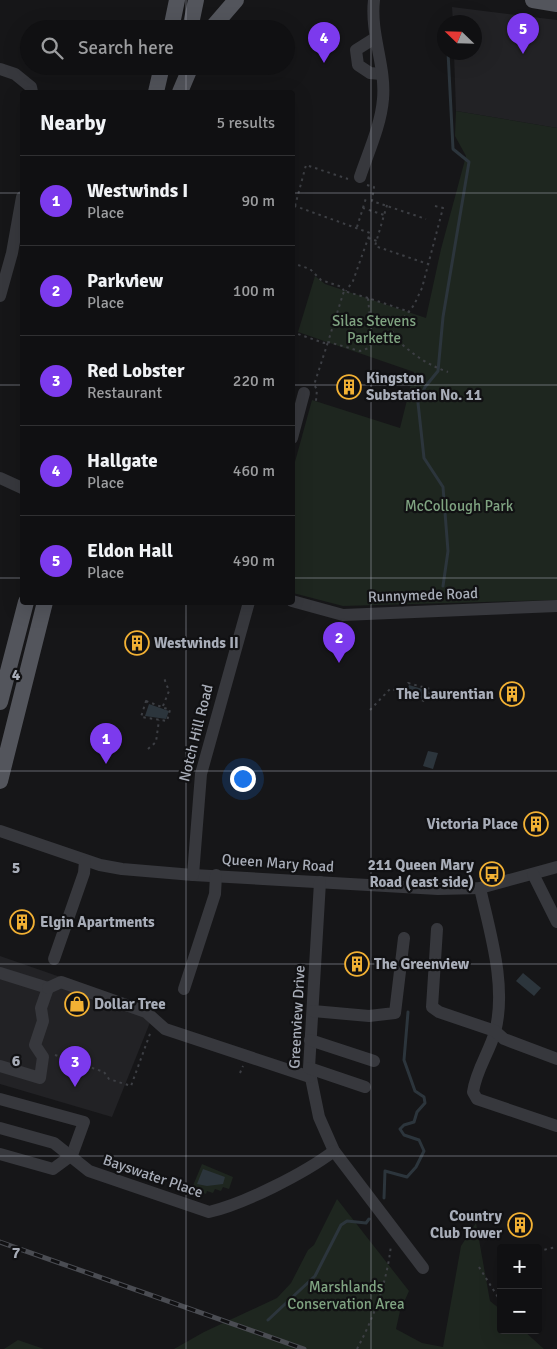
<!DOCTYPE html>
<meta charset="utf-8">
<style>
:root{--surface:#101012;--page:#1e1e20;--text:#f1f3f6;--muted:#9c9d9f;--line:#303032;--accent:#7c3aed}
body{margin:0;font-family:Signika,sans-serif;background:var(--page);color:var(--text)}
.controls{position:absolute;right:15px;bottom:15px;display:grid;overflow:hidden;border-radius:5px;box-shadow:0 5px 20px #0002}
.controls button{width:45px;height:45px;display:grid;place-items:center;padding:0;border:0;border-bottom:1px solid var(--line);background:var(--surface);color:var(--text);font:25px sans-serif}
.compass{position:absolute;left:437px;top:15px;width:45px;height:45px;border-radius:50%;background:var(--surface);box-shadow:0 5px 20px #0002;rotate:293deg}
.you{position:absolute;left:242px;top:778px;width:18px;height:18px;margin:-12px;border:4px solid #fff;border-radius:50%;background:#1a73e8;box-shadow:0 0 0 8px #1a73e833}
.badge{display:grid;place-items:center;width:32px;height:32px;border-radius:50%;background:var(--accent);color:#fff;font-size:16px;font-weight:700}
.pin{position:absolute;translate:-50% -41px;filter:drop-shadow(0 1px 2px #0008)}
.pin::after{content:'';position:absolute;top:26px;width:18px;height:15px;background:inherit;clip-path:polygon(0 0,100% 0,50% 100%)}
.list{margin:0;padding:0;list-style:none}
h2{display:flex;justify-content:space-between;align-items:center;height:65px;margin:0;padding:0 20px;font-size:21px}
h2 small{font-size:16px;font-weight:400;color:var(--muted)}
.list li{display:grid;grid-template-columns:32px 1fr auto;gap:15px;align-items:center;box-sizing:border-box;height:90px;padding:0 20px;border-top:1px solid var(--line)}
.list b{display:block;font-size:19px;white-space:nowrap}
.list p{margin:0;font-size:16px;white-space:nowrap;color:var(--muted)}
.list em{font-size:16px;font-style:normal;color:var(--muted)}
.icon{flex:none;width:28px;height:28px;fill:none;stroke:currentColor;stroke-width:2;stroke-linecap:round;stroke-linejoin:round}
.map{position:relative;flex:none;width:557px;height:1349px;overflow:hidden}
.search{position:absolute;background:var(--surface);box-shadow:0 5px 20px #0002;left:20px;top:20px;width:275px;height:55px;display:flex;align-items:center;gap:12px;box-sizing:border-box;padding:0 18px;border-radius:28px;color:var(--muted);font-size:19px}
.panel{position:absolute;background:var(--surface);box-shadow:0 5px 20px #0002;left:20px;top:90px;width:275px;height:515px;border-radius:5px}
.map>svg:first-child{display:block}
.built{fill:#222225}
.green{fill:#1e261f}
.water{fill:#2c353c}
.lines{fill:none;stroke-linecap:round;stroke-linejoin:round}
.stream{stroke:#2c353c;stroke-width:3}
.path{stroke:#3d3f44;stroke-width:2;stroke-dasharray:2.5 4;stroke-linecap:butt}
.minor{stroke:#37383d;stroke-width:12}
.major{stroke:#53555c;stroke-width:16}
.rail-casing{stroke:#4a4c52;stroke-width:5}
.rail{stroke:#111113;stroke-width:3;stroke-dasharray:9;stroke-linecap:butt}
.grid{fill:none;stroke:#a8adb8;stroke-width:1;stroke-opacity:0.55}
.labels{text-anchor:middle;stroke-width:4.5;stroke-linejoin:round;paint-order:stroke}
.park-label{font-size:15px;fill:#7fa381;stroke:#111113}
.poi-label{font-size:15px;font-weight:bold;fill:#a8adb8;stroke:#111113;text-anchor:start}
.street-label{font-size:15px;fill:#a8adb8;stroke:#111113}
.grid-label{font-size:16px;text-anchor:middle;font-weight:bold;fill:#a8adb8;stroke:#111113;stroke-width:4.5;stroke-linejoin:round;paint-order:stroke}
</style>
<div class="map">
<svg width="557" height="1349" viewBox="0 0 557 1349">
<rect width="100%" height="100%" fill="#161618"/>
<!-- built -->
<g class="built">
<polygon points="452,7 557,20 557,128 456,111 454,53 474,52 474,22 453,22"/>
<polygon points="0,956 155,1010 112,1117 0,1084"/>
</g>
<!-- green -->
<g class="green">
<polygon points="456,111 557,128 557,600 343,606 293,593 293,469 312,400 400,428 414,372 298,332 315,276 325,284 426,318 441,249 466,156 455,136"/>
<polygon points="202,1164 233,1177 229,1189 223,1187 221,1191 215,1189 213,1193 207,1191 206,1194 192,1188"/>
<polygon points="337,1199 409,1291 400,1311 396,1329 422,1343 443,1347 461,1246 476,1223 490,1301 501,1310 501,1330 523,1330 544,1349 174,1349 204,1332 277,1298 291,1283 308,1250 314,1245"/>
<polygon points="18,1340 44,1349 4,1349"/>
</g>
<!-- water -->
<g class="water">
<polygon points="409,685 429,691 426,700 406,694"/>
<polygon points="149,704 169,711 166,719 145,716"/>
<polygon points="428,751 438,753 433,769 423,766"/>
<polygon points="523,973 541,988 534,996 516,981"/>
<polygon points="203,1169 225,1177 223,1184 207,1186 197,1184"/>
</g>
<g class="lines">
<!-- stream -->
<g class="stream">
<polyline points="443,586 448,551 443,487 424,458 418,403 425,387 438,371 443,317 469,162 453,149 448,52"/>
<polyline points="384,1198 385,1171 407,1177 416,1167 424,1151 419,1140 404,1135 400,1129 404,1125 414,1122 417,1112 425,1103 424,1097 415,1091 404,1060 408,1012"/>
<polyline points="268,1320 315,1276 341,1225 347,1221 366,1223 369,1219"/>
</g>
<!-- path -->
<g class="path">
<polyline points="367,185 374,187 372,201 426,219"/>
<polyline points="387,205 375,246 428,264"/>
<polyline points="295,206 306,165 348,179"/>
<path d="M435,206L443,208L422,288L414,305L391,334C408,351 425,364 448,372"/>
<polyline points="363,208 366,198"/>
<polyline points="292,213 295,206 370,233 353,281 346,291"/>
<polyline points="357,227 363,208 384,215"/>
<polyline points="368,238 377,241"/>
<polyline points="292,263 310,269 321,280 342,287 344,291"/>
<polyline points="368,298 344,291 328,342 360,351 369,348 372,339 368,298 410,312"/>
<polyline points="292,332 324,343 328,342 314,385 317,389 316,401"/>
<polyline points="372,337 391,334"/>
<polygon points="408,683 430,689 427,702 405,695"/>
<polygon points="146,701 170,710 167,721 141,717"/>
<polyline points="163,706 169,691 164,678"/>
<polyline points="370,710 390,689 405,692"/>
<polyline points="148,749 156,742 159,720"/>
<polyline points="55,1055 104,1072 109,1079 131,1086 151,1031"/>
<polyline points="240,1073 243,1066"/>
<polyline points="538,1251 557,1247"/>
<polyline points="479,1267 501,1302"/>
<path d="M357,1349C374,1317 387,1282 391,1245"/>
</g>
<!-- minor -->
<g class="minor">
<polyline points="375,38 356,50 358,65 370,73 381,74"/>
<polyline points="0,69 15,74 31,87 32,92"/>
<path d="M360,177C368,153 381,125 383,99C386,66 370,34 374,0"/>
<polyline points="0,296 12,253 22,197"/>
<polyline points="292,438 304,393"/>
<polyline points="0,478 22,488"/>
<polyline points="292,601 343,615 557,606"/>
<polyline points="0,831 100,865 122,869 193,875 438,889 480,888 557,867"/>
<polyline points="533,874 557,922"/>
<polyline points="193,875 201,774 249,602"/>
<polyline points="320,882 309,1068 319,1117 334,1151 423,1268"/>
<path d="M480,888C490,933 507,986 495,1032C489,1053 476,1070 473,1092L477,1099L557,1126"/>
<polyline points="437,929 432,1007 439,1012 495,1031 504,1039 557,1059"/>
<polyline points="54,959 84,873 85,861"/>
<polyline points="0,973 48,988 41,1008 43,1021 35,1045 43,1057 40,1078 0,1066"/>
<polyline points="48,988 61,982 146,1012 165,1029 310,1077"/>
<polyline points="184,989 215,894 216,875"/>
<polyline points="313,1011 369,1016 395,1013 404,938"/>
<polyline points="310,1040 374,1061"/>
<polyline points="309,1068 365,1087"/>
<polyline points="0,1099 84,1122 72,1155 53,1169 0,1154"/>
<path d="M0,1128L54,1143L89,1171L209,1212C244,1204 305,1173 334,1151"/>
</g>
<!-- major -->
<g class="major">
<polyline points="533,0 557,4"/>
<polyline points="171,29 177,0"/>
<polyline points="190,29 196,0"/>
<polyline points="211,29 236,0"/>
<polyline points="156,92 162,66"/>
<polyline points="180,92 191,66"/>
<polyline points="0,702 26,602"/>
<polyline points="0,781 45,602"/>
</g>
<!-- rail casing -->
<g class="rail-casing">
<polyline id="rail" points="0,1242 304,1349"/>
</g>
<!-- rail -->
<use href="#rail" class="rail"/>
</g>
<!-- grid -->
<path class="grid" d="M186,0V29M371,0V1349M186,66V92M0,193H22M292,193H557M0,385H22M292,385H557M0,578H22M292,578H557M186,602V1349M0,771H557M0,964H557M0,1156H557"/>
<!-- icons -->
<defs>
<g id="building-ring" transform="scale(1.25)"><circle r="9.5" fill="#111113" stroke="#f2b134" stroke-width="1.5"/><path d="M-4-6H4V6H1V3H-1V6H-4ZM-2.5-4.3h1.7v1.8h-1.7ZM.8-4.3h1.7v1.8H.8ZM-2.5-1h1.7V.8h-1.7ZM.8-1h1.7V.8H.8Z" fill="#f2b134"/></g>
<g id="bus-ring" transform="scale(1.25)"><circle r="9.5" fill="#111113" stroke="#f2b134" stroke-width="1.5"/><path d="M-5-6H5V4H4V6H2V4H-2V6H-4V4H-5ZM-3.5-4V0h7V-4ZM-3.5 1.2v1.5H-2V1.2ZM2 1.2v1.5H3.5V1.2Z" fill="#f2b134"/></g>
<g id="shop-ring" transform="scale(1.25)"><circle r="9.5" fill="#111113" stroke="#f2b134" stroke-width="1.5"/><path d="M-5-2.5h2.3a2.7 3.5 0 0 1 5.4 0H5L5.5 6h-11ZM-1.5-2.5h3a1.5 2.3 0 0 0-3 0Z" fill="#f2b134"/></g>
</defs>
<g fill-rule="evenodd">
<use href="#building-ring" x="349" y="387"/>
<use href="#building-ring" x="137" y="643"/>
<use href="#building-ring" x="512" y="694"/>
<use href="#building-ring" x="536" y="824"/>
<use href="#bus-ring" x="492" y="874"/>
<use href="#building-ring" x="22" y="922"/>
<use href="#building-ring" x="357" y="964"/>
<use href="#shop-ring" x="77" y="1004"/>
<use href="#building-ring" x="520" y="1225"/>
</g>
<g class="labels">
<!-- park labels -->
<g class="park-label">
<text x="374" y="326">Silas Stevens<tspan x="374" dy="17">Parkette</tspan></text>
<text x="459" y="511">McCollough Park</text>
<text x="346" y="1292">Marshlands<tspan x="346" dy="17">Conservation Area</tspan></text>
</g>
<!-- poi labels -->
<g class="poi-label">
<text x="366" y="383">Kingston<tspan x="366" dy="17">Substation No. 11</tspan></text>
<text x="154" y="648">Westwinds II</text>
<text x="494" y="699" text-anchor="end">The Laurentian</text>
<text x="518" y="829" text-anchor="end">Victoria Place</text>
<text x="474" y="870" text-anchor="end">211 Queen Mary<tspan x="474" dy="17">Road (east side)</tspan></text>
<text x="40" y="927">Elgin Apartments</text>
<text x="374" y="969">The Greenview</text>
<text x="94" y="1009">Dollar Tree</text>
<text x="502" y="1221" text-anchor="end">Country<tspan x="502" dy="17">Club Tower</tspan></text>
</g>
<!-- street labels -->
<g class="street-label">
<text transform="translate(423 595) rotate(-2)" y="5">Runnymede Road</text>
<text transform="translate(196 733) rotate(-76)" y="5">Notch Hill Road</text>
<text transform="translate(278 863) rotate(4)" y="5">Queen Mary Road</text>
<text transform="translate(297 1017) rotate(-87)" y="5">Greenview Drive</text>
<text transform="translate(153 1176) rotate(19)" y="5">Bayswater Place</text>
</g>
</g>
<g class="grid-label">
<text x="16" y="680">4</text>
<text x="16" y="873">5</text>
<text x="16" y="1066">6</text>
<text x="16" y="1258">7</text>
</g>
</svg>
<div class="controls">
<button>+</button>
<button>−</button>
</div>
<svg class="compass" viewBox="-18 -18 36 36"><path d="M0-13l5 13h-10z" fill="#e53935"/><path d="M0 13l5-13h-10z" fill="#9c9d9f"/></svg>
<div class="you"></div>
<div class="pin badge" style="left:106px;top:764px">1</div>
<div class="pin badge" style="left:339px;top:663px">2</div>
<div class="pin badge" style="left:75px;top:1087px">3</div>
<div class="pin badge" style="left:324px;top:63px">4</div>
<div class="pin badge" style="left:523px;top:54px">5</div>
<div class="search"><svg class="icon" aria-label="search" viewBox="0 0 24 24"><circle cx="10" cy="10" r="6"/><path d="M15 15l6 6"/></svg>Search here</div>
<section class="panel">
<h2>Nearby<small>5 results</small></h2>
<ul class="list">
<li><span class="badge">1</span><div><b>Westwinds I</b><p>Place</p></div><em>90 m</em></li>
<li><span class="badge">2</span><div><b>Parkview</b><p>Place</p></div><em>100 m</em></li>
<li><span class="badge">3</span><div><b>Red Lobster</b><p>Restaurant</p></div><em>220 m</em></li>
<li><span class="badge">4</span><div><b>Hallgate</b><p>Place</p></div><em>460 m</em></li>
<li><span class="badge">5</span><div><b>Eldon Hall</b><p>Place</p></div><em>490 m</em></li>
</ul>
</section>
</div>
